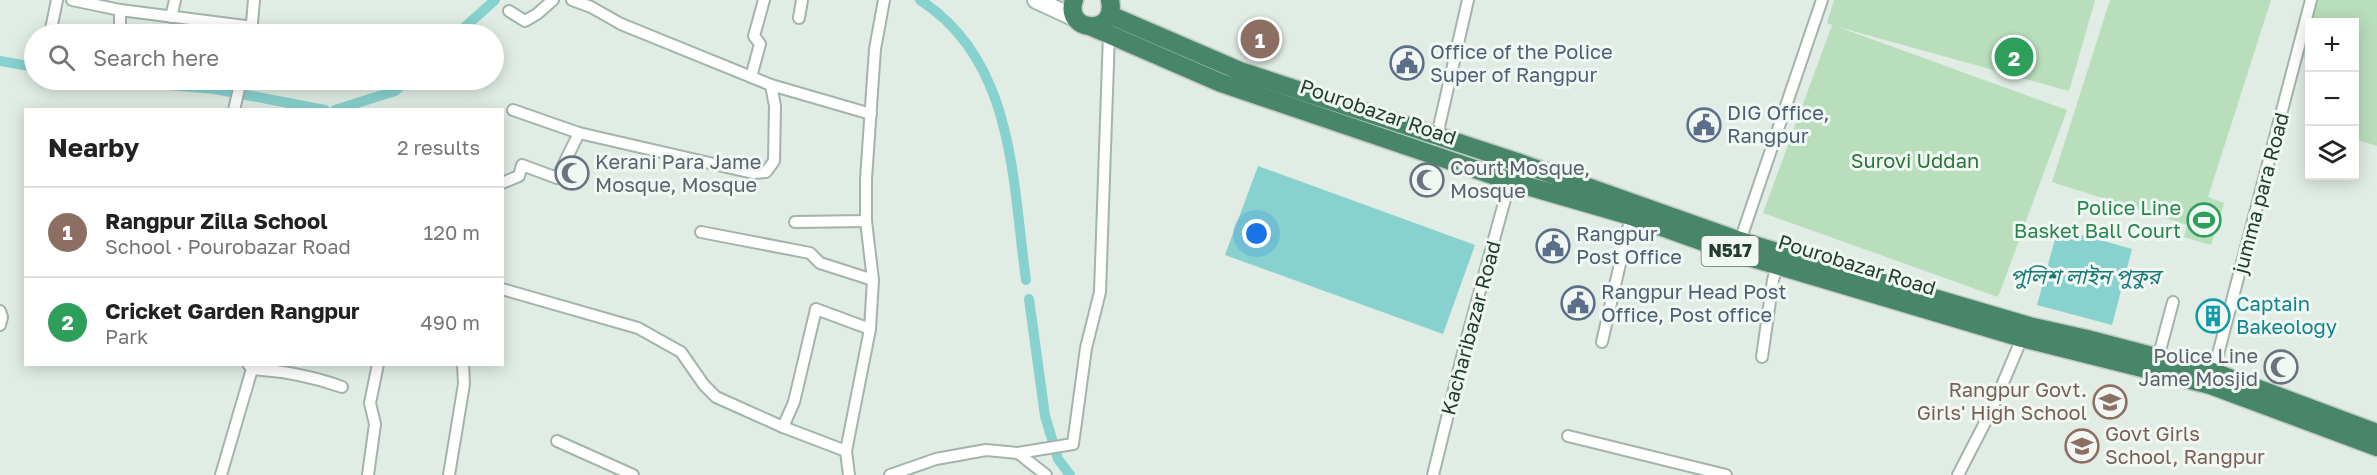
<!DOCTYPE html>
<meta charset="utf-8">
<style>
:root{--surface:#fff;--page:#f6f6f6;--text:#222;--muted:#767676;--line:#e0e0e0;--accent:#f55a55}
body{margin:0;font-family:"Golos Text","Noto Sans Bengali",sans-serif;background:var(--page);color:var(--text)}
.controls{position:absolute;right:18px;top:18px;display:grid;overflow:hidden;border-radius:0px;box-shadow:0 3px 15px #0003}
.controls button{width:54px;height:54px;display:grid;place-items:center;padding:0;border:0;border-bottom:2px solid var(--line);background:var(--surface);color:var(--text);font:30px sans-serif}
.you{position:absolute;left:1257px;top:234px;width:21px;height:21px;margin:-15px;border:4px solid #fff;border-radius:50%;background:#1a73e8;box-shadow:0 0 0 9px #1a73e833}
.badge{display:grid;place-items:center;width:39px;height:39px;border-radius:50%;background:var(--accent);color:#fff;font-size:20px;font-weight:700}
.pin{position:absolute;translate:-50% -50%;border:3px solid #fff;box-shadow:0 2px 6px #0006}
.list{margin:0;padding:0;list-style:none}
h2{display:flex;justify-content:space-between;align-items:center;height:78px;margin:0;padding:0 24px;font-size:26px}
h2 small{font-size:20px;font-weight:400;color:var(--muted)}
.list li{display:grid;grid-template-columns:39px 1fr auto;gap:18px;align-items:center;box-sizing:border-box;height:90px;padding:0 24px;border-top:2px solid var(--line)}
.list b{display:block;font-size:22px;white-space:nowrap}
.list p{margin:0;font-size:20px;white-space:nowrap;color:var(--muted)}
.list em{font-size:20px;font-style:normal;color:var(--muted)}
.icon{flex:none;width:33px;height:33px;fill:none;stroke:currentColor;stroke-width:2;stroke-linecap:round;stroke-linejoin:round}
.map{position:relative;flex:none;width:2377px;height:475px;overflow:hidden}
.search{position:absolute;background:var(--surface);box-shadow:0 3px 15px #0003;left:24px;top:24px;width:480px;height:66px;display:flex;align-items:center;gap:15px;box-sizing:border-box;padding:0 21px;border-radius:33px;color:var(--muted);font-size:22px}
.panel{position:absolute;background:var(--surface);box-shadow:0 3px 15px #0003;left:24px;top:108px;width:480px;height:258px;border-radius:0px}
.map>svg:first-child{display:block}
.green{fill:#b9debb}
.water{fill:#87d2ce}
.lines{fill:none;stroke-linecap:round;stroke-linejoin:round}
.canal{stroke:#87d2ce;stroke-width:10}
.minor-casing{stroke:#a3b4aa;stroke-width:14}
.secondary-casing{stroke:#a1bbad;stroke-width:20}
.trunk-casing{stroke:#c1c9c5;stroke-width:21}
.minor{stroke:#fff;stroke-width:10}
.secondary{stroke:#fff;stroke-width:16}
.trunk{stroke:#48866a;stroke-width:18}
.labels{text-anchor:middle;stroke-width:6;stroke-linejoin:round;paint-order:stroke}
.shield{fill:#f1f8f3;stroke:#5f756a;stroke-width:1.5}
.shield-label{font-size:18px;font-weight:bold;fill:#213d2f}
.service-label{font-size:20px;fill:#4e5e75;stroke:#f1f8f3;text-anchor:start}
.street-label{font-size:20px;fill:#213d2f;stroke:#f1f8f3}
.park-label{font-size:20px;fill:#2a7437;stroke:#f1f8f3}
.worship-label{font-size:20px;fill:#5b616d;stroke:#f1f8f3;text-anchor:start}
.leisure-label{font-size:20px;fill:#27864d;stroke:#f1f8f3;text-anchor:end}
.culture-label{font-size:20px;fill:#0d838f;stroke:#f1f8f3;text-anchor:start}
.education-label{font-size:20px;fill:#785e54;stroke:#f1f8f3;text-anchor:end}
.water-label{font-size:21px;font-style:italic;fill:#197a76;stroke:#f1f8f3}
</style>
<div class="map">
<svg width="2377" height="475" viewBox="0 0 2377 475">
<rect width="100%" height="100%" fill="#e0ece4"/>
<!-- green -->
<g class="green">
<polygon points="1834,0 2095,0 2069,91 1838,27 2067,110 1998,297 1763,213 1832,25 1827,23"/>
<polygon points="2110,0 2271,0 2208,197 2224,203 2211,245 2184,237 2187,225 2052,182"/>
<polygon points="2311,0 2377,0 2377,146 2355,139 2354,22 2310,22 2309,60 2293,55"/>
</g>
<!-- water -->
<g class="water">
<polygon points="1258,166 1475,245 1443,334 1225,255"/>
<polygon points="2058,228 2132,249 2112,325 2037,305"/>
</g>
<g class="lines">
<!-- canal -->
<g class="canal">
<path d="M920,0C1015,61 1012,181 1026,280"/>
<polyline points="457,34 495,0"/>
<polyline points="0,61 34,67"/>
<polyline points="110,80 215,89 325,110"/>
<polyline points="335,110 395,91 407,80"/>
<polyline points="1029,299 1045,416 1058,459 1070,475"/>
</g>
<!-- minor casing -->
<g class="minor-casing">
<g id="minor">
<polyline points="72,0 120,10 253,27"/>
<polyline points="572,0 591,7 621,24 771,85"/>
<polyline points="120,10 120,34"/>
<polyline points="509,11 525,21 537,14 553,0"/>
<polyline points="171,17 175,0"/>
<polyline points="799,18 802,0"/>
<polyline points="50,34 57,0"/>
<polyline points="251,34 254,0"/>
<polyline points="751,77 760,44 754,36 764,0"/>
<polyline points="234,110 241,80"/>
<polyline points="513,110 579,133 753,173 766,172 774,161 775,106 771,85 871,114"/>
<polyline points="1436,140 1468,0"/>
<polyline points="502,183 519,176 522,165 557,178 579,133"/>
<polyline points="795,222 866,221"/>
<polyline points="701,232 810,253 820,263 873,280"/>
<polyline points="1740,241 1822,0"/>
<polyline points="502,289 638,328 681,352 704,385 716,397 783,427 846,451"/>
<polyline points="0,311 2,317 0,325"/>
<polyline points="1602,342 1631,216"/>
<polyline points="1762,357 1773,280 1777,265"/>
<polyline points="2158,358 2173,302"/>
<path d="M252,369C284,371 312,376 342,387"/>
<polyline points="2212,377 2311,0"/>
<polyline points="783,427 794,402 816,309 870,329"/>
<polyline points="1568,436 1726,475"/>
<polyline points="557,441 633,475"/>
<polyline points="1018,453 1073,444 1086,348 1100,292 1109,34"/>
<polyline points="221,475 252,369 248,364"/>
<polyline points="368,475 375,424 370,403 378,364"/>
<polyline points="449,475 464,384 463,364"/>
<polyline points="849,475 846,451 870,329 873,280 866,221 866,179 875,49 884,0"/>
<polyline points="890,475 936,459 986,450 1018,453 1046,475"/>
<polyline points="1433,475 1465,345 1510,181"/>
<polyline points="1958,475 1992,409 2022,338"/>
</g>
</g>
<!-- secondary casing -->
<g class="secondary-casing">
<polyline id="secondary" points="1036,0 1075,18"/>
</g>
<!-- trunk casing -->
<g class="trunk-casing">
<g id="trunk">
<path d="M1074,0C1063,33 1118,37 1110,0"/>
<polyline points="1110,15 1240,71 1517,162 1740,241 2029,326 2087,339 2213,372 2377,433"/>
<polyline points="1092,27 1221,83 1510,181 1631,216 1732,252 2022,338 2210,385 2377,447"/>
</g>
</g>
<!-- minor -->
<use href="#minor" class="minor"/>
<!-- secondary -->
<use href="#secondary" class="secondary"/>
<!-- trunk -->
<use href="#trunk" class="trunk"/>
</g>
<!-- icons -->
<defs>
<g id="civic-ring" transform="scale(1.725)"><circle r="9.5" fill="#f1f8f3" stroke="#5c6f8a" stroke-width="1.5"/><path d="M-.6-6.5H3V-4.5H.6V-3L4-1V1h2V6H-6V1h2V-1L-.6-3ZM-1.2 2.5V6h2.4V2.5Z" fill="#5c6f8a"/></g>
<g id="mosque-ring" transform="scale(1.725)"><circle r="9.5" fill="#f1f8f3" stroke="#6b7280" stroke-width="1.5"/><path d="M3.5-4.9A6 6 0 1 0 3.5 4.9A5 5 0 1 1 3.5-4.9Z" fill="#6b7280"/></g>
<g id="stadium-ring" transform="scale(1.725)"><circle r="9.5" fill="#f1f8f3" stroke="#2e9e5b" stroke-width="1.5"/><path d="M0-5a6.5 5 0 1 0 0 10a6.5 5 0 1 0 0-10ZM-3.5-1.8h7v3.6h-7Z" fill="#2e9e5b"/></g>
<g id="building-ring" transform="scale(1.725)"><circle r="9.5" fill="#f1f8f3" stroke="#0f9aa8" stroke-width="1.5"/><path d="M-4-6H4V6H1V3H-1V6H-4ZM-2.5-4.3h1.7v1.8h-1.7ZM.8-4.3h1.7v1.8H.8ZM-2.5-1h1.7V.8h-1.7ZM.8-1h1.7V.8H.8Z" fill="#0f9aa8"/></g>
<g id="school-ring" transform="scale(1.725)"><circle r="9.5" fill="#f1f8f3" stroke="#8d6e63" stroke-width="1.5"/><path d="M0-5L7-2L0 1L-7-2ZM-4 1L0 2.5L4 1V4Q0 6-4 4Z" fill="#8d6e63"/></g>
</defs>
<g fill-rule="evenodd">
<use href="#civic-ring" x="1407" y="63"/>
<use href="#civic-ring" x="1704" y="125"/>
<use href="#mosque-ring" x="572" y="173"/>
<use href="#mosque-ring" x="1427" y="180"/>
<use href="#stadium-ring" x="2204" y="220"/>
<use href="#civic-ring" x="1553" y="246"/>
<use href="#civic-ring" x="1578" y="303"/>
<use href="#building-ring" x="2213" y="316"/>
<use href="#mosque-ring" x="2281" y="367"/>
<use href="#school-ring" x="2110" y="402"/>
<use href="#school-ring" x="2082" y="446"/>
</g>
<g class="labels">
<!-- shield labels -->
<rect class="shield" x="1701.5" y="236" width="57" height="30" rx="4.5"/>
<g class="shield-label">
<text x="1730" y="257">N517</text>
</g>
<!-- service labels -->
<g class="service-label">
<text x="1430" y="59">Office of the Police<tspan x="1430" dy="23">Super of Rangpur</tspan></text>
<text x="1727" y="120">DIG Office,<tspan x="1727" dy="23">Rangpur</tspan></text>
<text x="1576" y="241">Rangpur<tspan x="1576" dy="23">Post Office</tspan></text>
<text x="1601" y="299">Rangpur Head Post<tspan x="1601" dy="23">Office, Post office</tspan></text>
</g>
<!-- street labels -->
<g class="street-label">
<text transform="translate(1378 112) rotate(19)" y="7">Pourobazar Road</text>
<text transform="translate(2261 193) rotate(-75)" y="7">jumma para Road</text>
<text transform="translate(1857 265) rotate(17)" y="7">Pourobazar Road</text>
<text transform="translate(1471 328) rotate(-75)" y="7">Kacharibazar Road</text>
</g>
<!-- park labels -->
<g class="park-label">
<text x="1915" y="168">Surovi Uddan</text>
</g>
<!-- worship labels -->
<g class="worship-label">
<text x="595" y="169">Kerani Para Jame<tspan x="595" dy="23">Mosque, Mosque</tspan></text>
<text x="1450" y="175">Court Mosque,<tspan x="1450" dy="23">Mosque</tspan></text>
<text x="2258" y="363" text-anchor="end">Police Line<tspan x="2258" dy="23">Jame Mosjid</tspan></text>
</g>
<!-- leisure labels -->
<g class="leisure-label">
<text x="2181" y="215">Police Line<tspan x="2181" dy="23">Basket Ball Court</tspan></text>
</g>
<!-- culture labels -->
<g class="culture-label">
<text x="2236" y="311">Captain<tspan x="2236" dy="23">Bakeology</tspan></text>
</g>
<!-- education labels -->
<g class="education-label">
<text x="2087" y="397">Rangpur Govt.<tspan x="2087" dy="23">Girls' High School</tspan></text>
<text x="2105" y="441" text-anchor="start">Govt Girls<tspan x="2105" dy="23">School, Rangpur</tspan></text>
</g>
<!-- water labels -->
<g class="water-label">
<text x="2085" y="284">পুলিশ লাইন পুকুর</text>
</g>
</g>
</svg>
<div class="controls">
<button>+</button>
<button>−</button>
<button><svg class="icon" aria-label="layers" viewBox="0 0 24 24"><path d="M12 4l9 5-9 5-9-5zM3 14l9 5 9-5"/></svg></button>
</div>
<div class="you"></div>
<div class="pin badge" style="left:1260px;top:39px;background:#8d6e63">1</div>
<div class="pin badge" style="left:2014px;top:57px;background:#2e9e5b">2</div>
<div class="search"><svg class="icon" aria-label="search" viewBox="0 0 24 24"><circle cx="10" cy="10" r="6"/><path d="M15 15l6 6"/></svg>Search here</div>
<section class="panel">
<h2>Nearby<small>2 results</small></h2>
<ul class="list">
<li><span class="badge" style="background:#8d6e63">1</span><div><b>Rangpur Zilla School</b><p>School · Pourobazar Road</p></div><em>120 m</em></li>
<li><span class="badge" style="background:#2e9e5b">2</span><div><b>Cricket Garden Rangpur</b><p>Park</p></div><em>490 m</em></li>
</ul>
</section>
</div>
